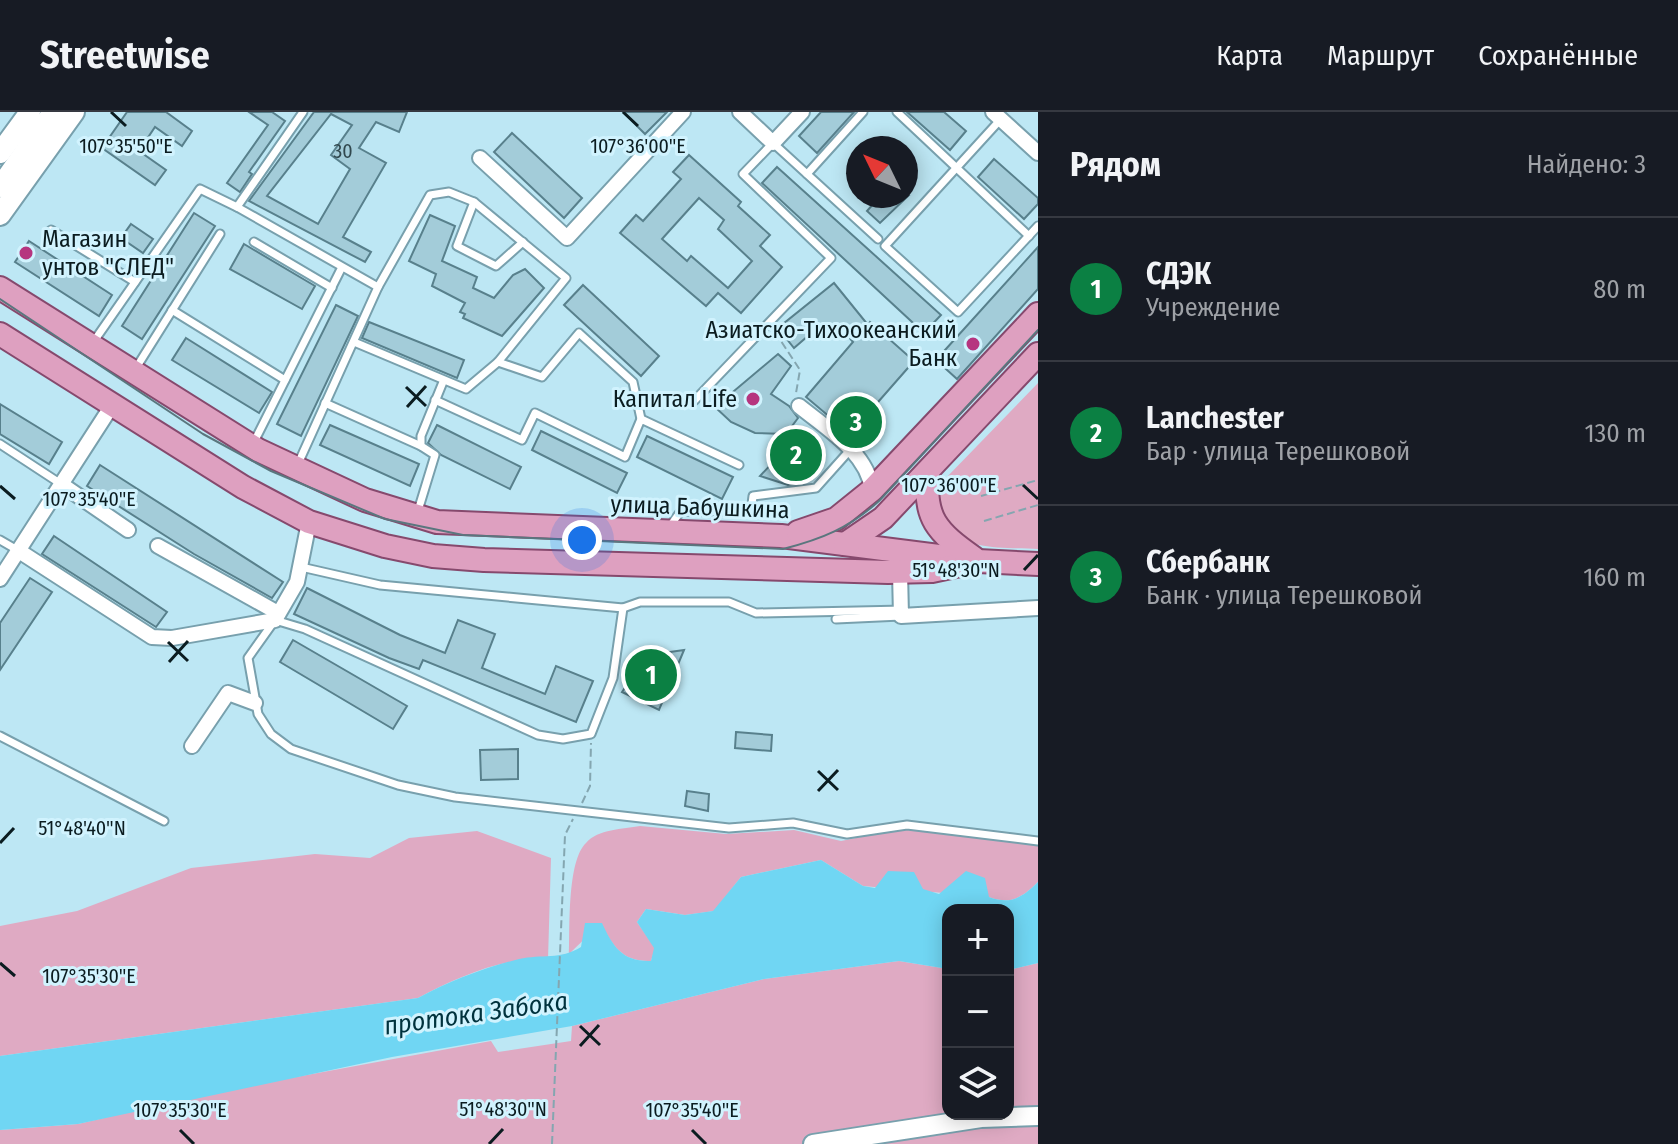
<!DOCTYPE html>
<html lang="ru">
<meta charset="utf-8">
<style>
:root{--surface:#171b24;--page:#242831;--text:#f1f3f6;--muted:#9ea1a6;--line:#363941;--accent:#0b8043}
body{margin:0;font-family:"Fira Sans Condensed",sans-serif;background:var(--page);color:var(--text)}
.controls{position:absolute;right:24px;bottom:24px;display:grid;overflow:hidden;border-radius:16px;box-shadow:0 4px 20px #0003}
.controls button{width:72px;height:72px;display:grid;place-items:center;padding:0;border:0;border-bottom:2px solid var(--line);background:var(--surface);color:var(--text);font:40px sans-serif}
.compass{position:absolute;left:846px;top:24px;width:72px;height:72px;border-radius:50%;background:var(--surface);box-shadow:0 4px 20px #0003;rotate:313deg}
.you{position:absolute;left:582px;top:428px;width:28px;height:28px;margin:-20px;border:6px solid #fff;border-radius:50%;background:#1a73e8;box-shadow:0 0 0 12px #1a73e833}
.badge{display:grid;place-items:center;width:52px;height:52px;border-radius:50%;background:var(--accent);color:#fff;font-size:26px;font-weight:700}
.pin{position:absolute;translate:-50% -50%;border:4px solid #fff;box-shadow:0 2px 8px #0006}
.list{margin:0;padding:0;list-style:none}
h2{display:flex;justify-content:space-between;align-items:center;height:104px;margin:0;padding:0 32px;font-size:34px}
h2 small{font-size:26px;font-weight:400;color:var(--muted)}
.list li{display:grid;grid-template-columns:52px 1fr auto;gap:24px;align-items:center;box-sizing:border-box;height:144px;padding:0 32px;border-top:2px solid var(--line)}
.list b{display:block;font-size:30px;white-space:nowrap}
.list p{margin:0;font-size:26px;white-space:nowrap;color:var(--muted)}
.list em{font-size:26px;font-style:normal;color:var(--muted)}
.icon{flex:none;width:44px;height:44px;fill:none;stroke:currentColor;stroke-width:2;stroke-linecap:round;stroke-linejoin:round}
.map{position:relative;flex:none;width:1038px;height:1032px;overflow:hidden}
header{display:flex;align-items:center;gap:48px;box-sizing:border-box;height:112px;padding:0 40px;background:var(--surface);border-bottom:2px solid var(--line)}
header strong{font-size:38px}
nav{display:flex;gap:44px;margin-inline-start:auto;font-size:28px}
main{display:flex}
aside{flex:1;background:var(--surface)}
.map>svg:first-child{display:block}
.green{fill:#dfaac3}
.water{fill:#70d6f3}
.building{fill:#a3ccd9;stroke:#58808c;stroke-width:2;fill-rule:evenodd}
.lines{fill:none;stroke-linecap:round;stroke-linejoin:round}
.service-casing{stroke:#78a0ad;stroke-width:11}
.minor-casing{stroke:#78a0ad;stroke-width:18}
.tertiary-casing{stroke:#78a0ad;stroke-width:22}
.secondary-casing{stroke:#78a0ad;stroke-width:24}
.primary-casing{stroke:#86496d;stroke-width:26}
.path{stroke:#84a6b0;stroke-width:2;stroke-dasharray:8 4;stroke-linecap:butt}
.service{stroke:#fff;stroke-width:7}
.minor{stroke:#fff;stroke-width:14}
.tertiary{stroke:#fff;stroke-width:18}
.secondary{stroke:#fff;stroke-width:20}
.primary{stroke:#dea0c0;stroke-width:22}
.tram{stroke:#5a767e;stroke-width:2}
.ticks{fill:none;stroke:#0b1c20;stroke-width:3}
.poi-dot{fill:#b6357f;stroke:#d1f3fe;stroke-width:3}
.labels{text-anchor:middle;stroke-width:6;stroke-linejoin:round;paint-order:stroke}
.number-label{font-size:20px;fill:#31484e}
.poi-label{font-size:24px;fill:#0b1c20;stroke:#d1f3fe;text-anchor:end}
.street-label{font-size:24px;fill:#0b1c20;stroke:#d1f3fe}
.water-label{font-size:26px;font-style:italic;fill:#00323d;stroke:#d1f3fe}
.ticks-label{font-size:20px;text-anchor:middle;fill:#0b1c20;stroke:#d1f3fe;stroke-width:6;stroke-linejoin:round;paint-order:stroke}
</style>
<header>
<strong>Streetwise</strong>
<nav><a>Карта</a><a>Маршрут</a><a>Сохранённые</a></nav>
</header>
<main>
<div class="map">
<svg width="1038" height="1032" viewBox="0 0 1038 1032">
<rect width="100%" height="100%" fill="#bde7f4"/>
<!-- green -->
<g class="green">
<path d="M1038,271V437C1012,435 963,440 946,414C941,406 938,393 935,384L944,368Z"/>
<path d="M640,714L726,722L794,718L841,729L911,715L1038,732V770C1022,786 1010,793 989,785L863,774L821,748L741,765L714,799L685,803L646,797L637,810L655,836L651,849C623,850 613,835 601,811L569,842C570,816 567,749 586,731C598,717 623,717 640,714Z"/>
<path d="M477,719L551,746L548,847C502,845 458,865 418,886L0,944V814L77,799L191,756L315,742L370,746L409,726Z"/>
<polygon points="899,849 948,857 948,1002 1008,1002 1008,858 1038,851 1038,1032 0,1032 0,1018 78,1012 220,979 491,929 498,940 571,929 572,914 764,867"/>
</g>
<!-- water -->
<path class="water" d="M821,748L863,774L875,776L888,759L914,760L923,777L939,782L966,759L985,766L989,785C1010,793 1022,786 1038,770V851L1008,858V798H948V857L899,849L764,867L572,914L392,945L78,1012L0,1018V944L418,886C450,869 483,856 519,847C542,842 560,848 581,835L585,811H602C613,835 623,850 651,849L654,836L637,810L646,797L685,803L713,799L741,765Z"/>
<!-- building -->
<g class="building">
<polygon points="127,0 166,0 192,19 182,34 155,15 139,39 166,58 155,73 102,36"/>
<polygon points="249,0 272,0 285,9 249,60 252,62 240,80 227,71 268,13"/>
<path d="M314,0H407L399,20L376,10L359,36L386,51L343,125L371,140L365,150L249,89ZM331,2L352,13L331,43L350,57L318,112L267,84Z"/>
<polygon points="623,0 667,0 645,22"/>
<polygon points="821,0 854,0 817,41 799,24"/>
<polygon points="907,0 944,0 966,19 950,38"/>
<polygon points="512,21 582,86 564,106 494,40"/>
<path d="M689,43L741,90L738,94L770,123L760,134L782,155L741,201L718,181L706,194L620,121L636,103L643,109L681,67L673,60ZM699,86L724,108L718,117L752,149L728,176L691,144L687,149L662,127Z"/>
<polygon points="994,47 1038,86 1038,92 1024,107 978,65"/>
<polygon points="777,55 941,203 924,221 762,71"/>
<polygon points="891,84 908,84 880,111 867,99 875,90 881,95"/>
<polygon points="194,101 215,114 142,227 122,214"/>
<polygon points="430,103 455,114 442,149 477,165 473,176 494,186 513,163 525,157 544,176 502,224 463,206 465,202 460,200 465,191 432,174 436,162 409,149"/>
<polygon points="131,112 153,127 143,141 121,126"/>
<polygon points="29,129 112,183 99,204 15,150"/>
<polygon points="244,132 315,174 302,197 230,157"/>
<polygon points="1038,135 1038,177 957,267 936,248"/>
<polygon points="834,171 868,213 870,210 914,249 850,322 806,285 853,230 840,214 824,227 816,217 794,236 778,216"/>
<polygon points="583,173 659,244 641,264 564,193"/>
<polygon points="336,193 358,204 301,324 277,312"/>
<polygon points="369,210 464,248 457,266 362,226"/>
<polygon points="186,226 272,280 259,301 172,248"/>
<polygon points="778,242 791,254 771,282 789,294 798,306 786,322 755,321 731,310 715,295"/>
<polygon points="0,292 62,330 49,352 0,322"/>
<polygon points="330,313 419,352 410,374 320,333"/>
<polygon points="437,313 521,355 510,377 441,343 428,331"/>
<polygon points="541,319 627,361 617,381 532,338"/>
<polygon points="647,324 733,365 722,387 637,345"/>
<polygon points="777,346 816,356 803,371 788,373 760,364"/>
<polygon points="100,353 283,470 272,486 194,442 87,374"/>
<polygon points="54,424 167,500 156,515 42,442"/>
<polygon points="30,466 52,480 0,558 0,511"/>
<polygon points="307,476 400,523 445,541 458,508 495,522 482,556 545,582 556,554 593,569 576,610 423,548 419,557 389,546 294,502"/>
<polygon points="293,528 407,594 393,617 280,550"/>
<polygon points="684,538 659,598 622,580 635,561 656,542"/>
<polygon points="736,620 772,623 771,639 735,636"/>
<polygon points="518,637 518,667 481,668 480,638"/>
<polygon points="687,679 709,682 708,699 685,694"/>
</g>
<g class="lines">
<!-- service casing -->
<g class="service-casing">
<g id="service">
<polyline points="303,0 237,95 378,175"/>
<polyline points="897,0 1029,124"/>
<polyline points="1001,7 885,134 958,200 1038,114"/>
<polyline points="807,62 863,0"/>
<polyline points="474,90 457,134 496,154 523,130"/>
<polyline points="51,118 135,170"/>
<polyline points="254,130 332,176"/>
<polyline points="172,198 285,268"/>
<polyline points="354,230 466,277 498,250 542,265 579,221 633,270 641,307"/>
<polyline points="92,232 200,77 237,95"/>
<polyline points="136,256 220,122"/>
<polyline points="435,288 522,328 535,301 625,345 641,307 739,353"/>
<polyline points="694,289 831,146 743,62 773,31 878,127"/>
<polyline points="325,291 421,334"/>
<polyline points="254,330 341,157"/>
<polyline points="0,332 61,372"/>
<polyline points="297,354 378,175 430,83 449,80 474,90 566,166 498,250"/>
<polyline points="751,400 753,384 816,376 850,338"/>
<polyline points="417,402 435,343 421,334 421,324 443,270"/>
<polyline points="670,414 681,399 775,400"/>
<polyline points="0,428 19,439"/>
<polyline points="301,455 380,473 623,496 640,490 729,490 756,501 904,498"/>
<polyline points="623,496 613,566 591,622 563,627 538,623 305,517 275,508 248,546 258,602 271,622 291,637 398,673 455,685 729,716 793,711 847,722 907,713 1038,729"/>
<polyline points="901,504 836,507 903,503"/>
<polyline points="0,624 164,709"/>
</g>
</g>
<!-- minor casing -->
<g class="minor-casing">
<g id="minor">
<polyline points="740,0 773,31 802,0"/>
<polyline points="993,0 1038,41"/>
<polyline points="480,46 567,126 683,0"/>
<path d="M799,294C826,316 868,341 872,378"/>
<polyline points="61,372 128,418"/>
<polyline points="158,434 278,501"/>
<polyline points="19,439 152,525 172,526 275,508 297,470 309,410"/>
<polyline points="900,460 901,504 1038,496"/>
<polyline points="0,467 111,295"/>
<polyline points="192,634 228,581 255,591"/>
</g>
</g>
<!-- tertiary casing -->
<g class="tertiary-casing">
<polyline id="tertiary" points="813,1032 981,1006 1038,1004"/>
</g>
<!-- secondary casing -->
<g class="secondary-casing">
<g id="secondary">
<polyline points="0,41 30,0"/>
<polyline points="0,75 53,0"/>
<polyline points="0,103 74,0"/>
</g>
</g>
<!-- primary casing -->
<g class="primary-casing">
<g id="primary">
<polyline points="0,176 258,338 365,388 437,410 781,424 978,449 1038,452"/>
<polyline points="0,222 243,375 309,410 385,434 433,444 484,448 888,460 932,459 965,452"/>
<path d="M928,360C923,406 937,420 974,446"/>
<polyline points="798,420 836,407 872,378 1038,202"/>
<polyline points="845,432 883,406 1038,242"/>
</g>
</g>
<!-- path -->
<g class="path">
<polyline points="775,220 800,258 796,281"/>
<polyline points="981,384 1038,368"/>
<polyline points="984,409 1038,393"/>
<polyline points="582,691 590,674 591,631"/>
<polyline points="552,1032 565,723 573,707"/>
</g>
<!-- service -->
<use href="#service" class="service"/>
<!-- minor -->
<use href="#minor" class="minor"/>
<!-- tertiary -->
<use href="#tertiary" class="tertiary"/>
<!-- secondary -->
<use href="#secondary" class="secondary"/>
<!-- primary -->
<use href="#primary" class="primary"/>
<!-- tram -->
<path class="tram" d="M0,187L203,322L271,359L385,407L463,423L783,437C822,427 849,416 879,389L1038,218"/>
</g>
<!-- ticks -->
<path class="ticks" d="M111,0L126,14M623,0L638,14M406,275L426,294M407,295L426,274M1023,373L1038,387M0,374L15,387M1024,458L1038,443M168,530L188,549M169,550L188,529M818,659L838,678M818,679L838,658M0,731L14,716M0,851L15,864M580,914L600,933M580,934L599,913M180,1018L194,1032M692,1018L706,1032M489,1032L503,1017"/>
<!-- markers -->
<g class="poi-dot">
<circle cx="26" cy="141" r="8"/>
<circle cx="973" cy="232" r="8"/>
<circle cx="753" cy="287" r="8"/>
</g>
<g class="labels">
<!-- number labels -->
<g class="number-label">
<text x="343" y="46">30</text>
</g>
<!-- poi labels -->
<g class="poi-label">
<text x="42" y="135" text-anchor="start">Магазин<tspan x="42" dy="28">унтов "СЛЕД"</tspan></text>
<text x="957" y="226">Азиатско-Тихоокеанский<tspan x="957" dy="28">Банк</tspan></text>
<text x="737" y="295">Капитал Life</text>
</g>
<!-- street labels -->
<g class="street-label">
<text transform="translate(700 395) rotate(2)" y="8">улица Бабушкина</text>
</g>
<!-- water labels -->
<g class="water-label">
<text transform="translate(476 901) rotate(-8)" y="9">протока Забока</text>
</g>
</g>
<g class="ticks-label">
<text x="126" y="41">107°35'50"E</text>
<text x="638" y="41">107°36'00"E</text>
<text x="949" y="380">107°36'00"E</text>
<text x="89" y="394">107°35'40"E</text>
<text x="956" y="465">51°48'30"N</text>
<text x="82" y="723">51°48'40"N</text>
<text x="89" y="871">107°35'30"E</text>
<text x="503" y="1004">51°48'30"N</text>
<text x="180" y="1005">107°35'30"E</text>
<text x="692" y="1005">107°35'40"E</text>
</g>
</svg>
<div class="controls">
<button>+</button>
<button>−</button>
<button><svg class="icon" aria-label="layers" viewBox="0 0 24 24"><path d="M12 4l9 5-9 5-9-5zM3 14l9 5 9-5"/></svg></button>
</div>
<svg class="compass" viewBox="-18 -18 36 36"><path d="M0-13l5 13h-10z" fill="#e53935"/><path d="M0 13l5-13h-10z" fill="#9ea1a6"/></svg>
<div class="you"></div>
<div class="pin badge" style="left:651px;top:563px">1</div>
<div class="pin badge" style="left:796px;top:343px">2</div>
<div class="pin badge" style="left:856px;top:310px">3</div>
</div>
<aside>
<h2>Рядом<small>Найдено: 3</small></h2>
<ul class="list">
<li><span class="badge">1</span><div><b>СДЭК</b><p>Учреждение</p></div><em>80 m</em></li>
<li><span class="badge">2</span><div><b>Lanchester</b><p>Бар · улица Терешковой</p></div><em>130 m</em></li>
<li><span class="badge">3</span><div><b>Сбербанк</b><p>Банк · улица Терешковой</p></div><em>160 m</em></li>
</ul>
</aside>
</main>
